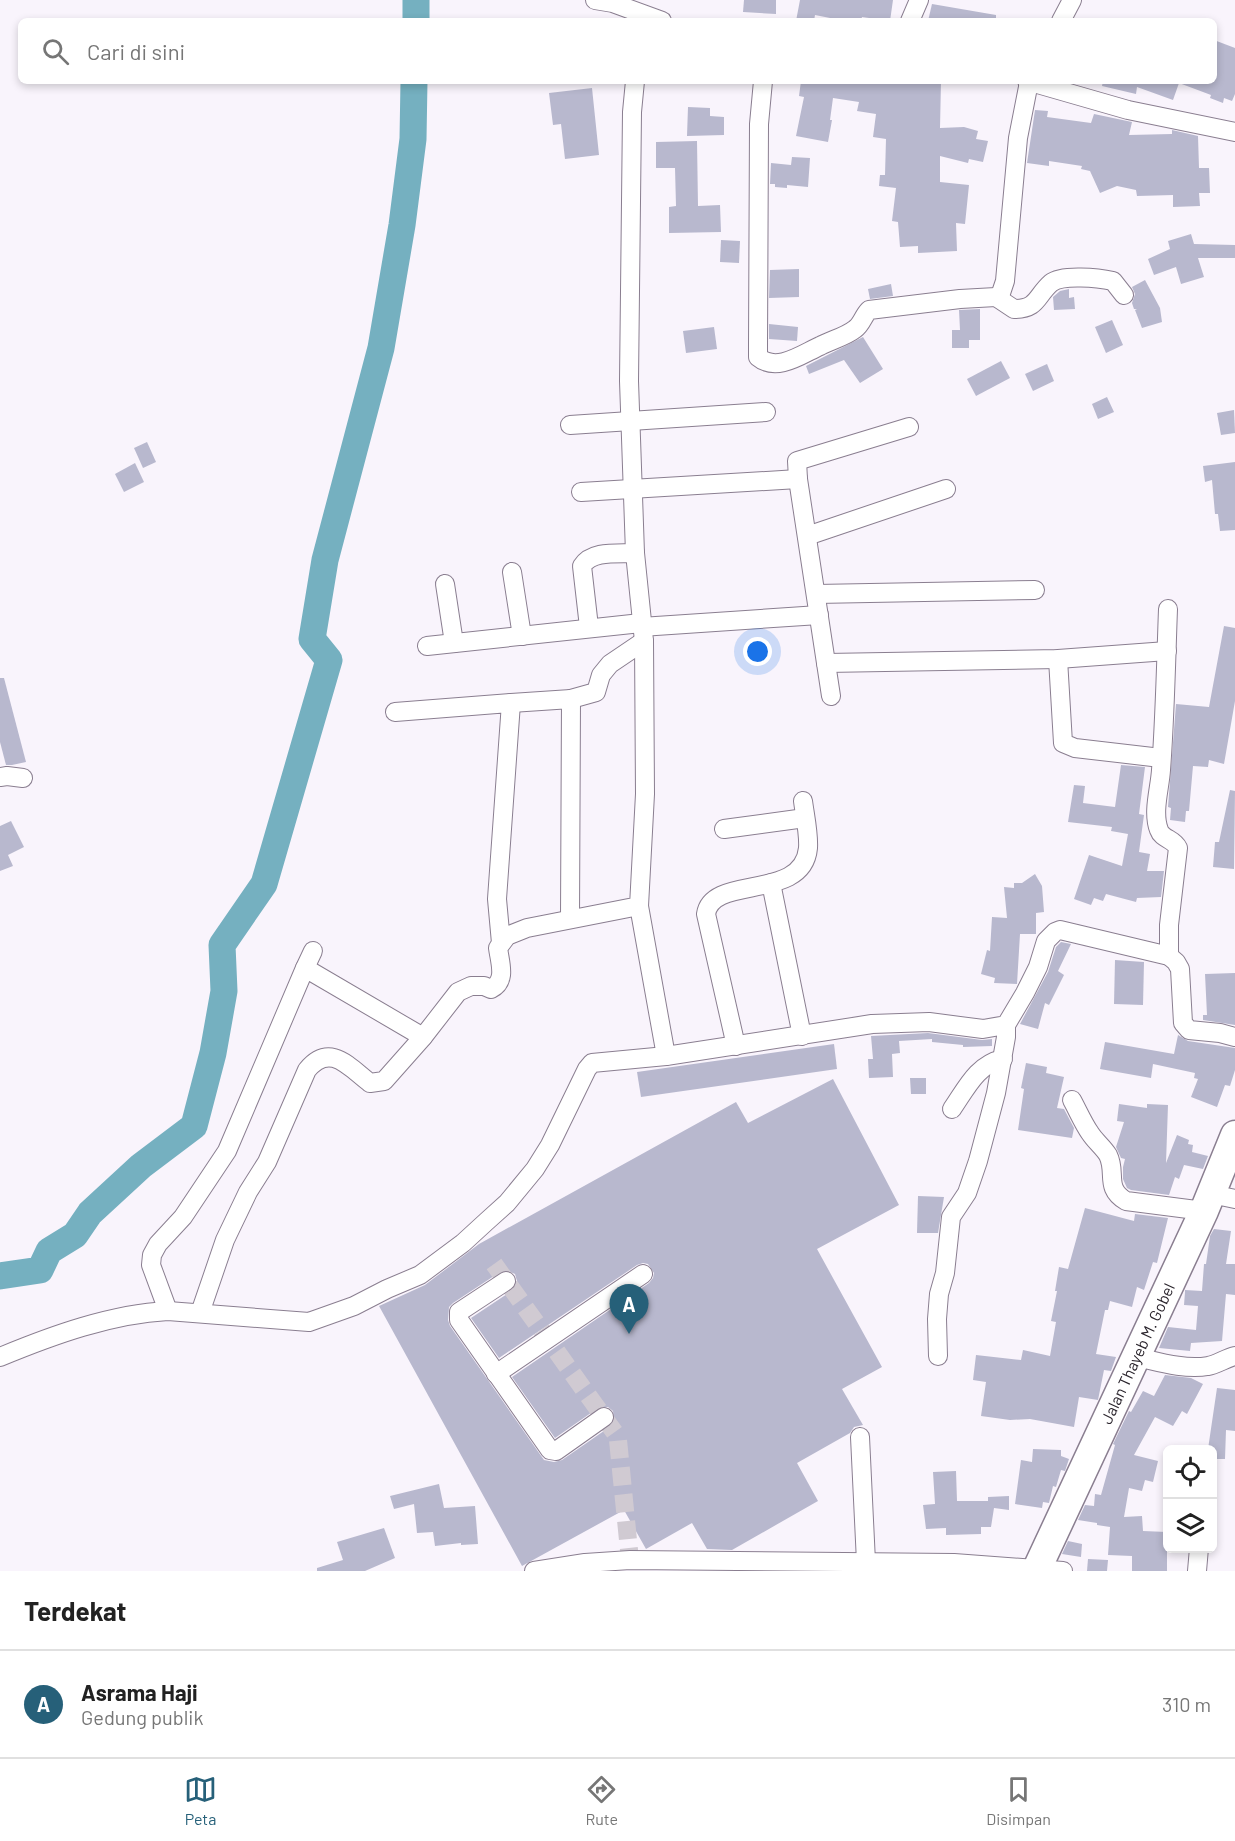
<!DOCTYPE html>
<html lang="id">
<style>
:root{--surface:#fff;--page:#f6f6f6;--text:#222;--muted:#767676;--line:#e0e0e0;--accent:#266079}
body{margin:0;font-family:Barlow,sans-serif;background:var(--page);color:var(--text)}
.controls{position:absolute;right:18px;bottom:18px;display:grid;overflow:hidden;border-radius:9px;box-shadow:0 3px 9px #0003}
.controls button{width:54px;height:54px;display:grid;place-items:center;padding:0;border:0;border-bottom:2px solid var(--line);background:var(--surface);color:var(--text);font:30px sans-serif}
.you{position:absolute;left:758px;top:652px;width:21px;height:21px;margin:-15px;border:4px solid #fff;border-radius:50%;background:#1a73e8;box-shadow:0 0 0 9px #1a73e833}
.badge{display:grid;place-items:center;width:39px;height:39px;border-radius:50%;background:var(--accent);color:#fff;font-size:20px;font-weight:700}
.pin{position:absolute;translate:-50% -50px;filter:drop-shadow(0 2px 3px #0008)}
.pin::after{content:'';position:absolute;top:32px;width:21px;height:18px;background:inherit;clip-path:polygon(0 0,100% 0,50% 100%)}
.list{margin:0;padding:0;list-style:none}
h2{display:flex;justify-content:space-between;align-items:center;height:78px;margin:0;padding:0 24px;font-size:26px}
h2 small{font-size:20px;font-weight:400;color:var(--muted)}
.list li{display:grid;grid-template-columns:39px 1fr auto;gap:18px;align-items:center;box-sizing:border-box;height:108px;padding:0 24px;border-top:2px solid var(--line)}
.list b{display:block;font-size:22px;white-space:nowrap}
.list p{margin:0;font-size:20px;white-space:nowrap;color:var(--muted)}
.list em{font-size:20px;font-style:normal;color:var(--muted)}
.icon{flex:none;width:33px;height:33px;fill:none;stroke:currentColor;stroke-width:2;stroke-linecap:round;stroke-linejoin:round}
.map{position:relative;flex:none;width:1235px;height:1571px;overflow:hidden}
.search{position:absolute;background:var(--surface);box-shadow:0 3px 9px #0003;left:18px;right:18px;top:18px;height:66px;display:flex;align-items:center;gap:15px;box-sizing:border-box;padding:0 21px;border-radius:9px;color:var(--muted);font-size:22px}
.sheet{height:186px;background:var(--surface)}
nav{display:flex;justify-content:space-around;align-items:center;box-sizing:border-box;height:84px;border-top:2px solid var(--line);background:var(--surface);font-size:16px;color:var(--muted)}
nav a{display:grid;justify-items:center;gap:3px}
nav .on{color:var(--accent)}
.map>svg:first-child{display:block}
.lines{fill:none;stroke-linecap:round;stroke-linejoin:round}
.river{stroke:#75b0c0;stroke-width:27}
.building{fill:#b8b8ce;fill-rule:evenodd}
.minor-tunnel{stroke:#d0cad2;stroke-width:18;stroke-dasharray:18 9;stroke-linecap:butt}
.minor-casing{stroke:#8a7e90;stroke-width:20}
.primary-casing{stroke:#8a7e90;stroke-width:31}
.minor{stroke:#fff;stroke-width:18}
.primary{stroke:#fff;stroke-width:28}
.labels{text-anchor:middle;stroke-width:6;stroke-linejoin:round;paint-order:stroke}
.street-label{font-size:16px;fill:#2a242c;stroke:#fff}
</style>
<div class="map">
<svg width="1235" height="1571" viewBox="0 0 1235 1571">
<rect width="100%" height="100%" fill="#f9f4fc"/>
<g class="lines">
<!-- river -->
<g class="river">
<polyline points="416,21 416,0"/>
<polyline points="0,1276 40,1270 49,1251 75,1235 90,1213 141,1166 194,1126 213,1053 224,991 222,945 264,884 329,660 312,639 325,560 381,348 402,225 413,139 414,81"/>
</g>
</g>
<!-- building -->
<g class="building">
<polygon points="744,0 776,0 776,14 743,12"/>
<polygon points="800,0 893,0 890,21 862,17 861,21 845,21 815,15 814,21 796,21"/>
<polygon points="932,4 996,15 996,21 928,21"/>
<polygon points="1214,40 1235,48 1235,94 1232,101 1224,98 1223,103 1210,98 1211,95 1179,83 1173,100 1137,87 1136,94 1102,86 1103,81 1214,81"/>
<polygon points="801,81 941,81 940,128 964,127 978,131 976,139 988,141 983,162 969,159 968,163 940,156 940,182 969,185 965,224 956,223 957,251 918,253 918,246 900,247 898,222 892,221 896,188 879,186 880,175 885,175 886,139 873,137 876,114 857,111 859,102 833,98 830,120 832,120 828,142 796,136 804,97 799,96"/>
<polygon points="592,88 599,155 565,159 561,124 553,125 549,93"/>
<polygon points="688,107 710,108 710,116 724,117 724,135 687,136"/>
<polygon points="1035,110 1048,111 1047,117 1091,123 1094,114 1132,122 1129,135 1172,134 1172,130 1198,136 1199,168 1209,168 1210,193 1199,193 1200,206 1173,207 1173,195 1137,196 1136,190 1117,186 1100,193 1090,171 1081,169 1082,166 1049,161 1049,166 1027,163"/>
<polygon points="697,141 698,206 720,205 721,232 669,233 669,207 676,206 675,168 656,168 656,142"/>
<polygon points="792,157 810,158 808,187 787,185 787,188 775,187 775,184 770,184 771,163 791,165"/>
<polygon points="1191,234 1194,244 1235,245 1235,258 1198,258 1204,277 1181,284 1176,267 1154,275 1148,259 1170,249 1168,241"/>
<polygon points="721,240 740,241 739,263 720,262"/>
<polygon points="799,269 799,297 769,298 770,270"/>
<polygon points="1145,280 1160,308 1162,322 1142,328 1135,310 1137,309 1134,309 1132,303 1135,294 1132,287"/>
<polygon points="891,284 893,296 870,299 868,289"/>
<polygon points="1069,289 1069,298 1074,297 1075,309 1054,310 1053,297 1060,291"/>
<polygon points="980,309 980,340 969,340 969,348 952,348 952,330 960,330 959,310"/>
<polygon points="1112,320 1123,345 1106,353 1095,327"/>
<polygon points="769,324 798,327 797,341 769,339"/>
<polygon points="714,327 717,349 686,353 683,331"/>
<polygon points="863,337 883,369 860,383 844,360 809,374 806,366"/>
<polygon points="1001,361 1010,378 976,396 967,379"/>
<polygon points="1047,364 1054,381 1033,391 1025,374"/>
<polygon points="1107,397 1114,412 1098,419 1092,404"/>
<polygon points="1234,410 1235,433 1221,435 1217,413"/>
<polygon points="147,442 156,462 143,468 134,448"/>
<polygon points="1235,462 1235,530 1220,531 1218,514 1215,514 1212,480 1205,482 1203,466"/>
<polygon points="135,463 144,482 124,492 115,474"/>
<polygon points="1224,626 1235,628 1235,701 1224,764 1209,760 1208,767 1193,766 1189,811 1186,811 1185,822 1170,820 1171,808 1168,807 1176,704 1209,707"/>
<polygon points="0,678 4,678 26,762 12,765 6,765 0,742"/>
<polygon points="1121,765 1145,767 1139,814 1144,815 1139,852 1150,854 1147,871 1164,871 1161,897 1137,898 1136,902 1106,894 1103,901 1094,898 1091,905 1074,899 1089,855 1122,866 1128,834 1111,831 1112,827 1068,822 1074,785 1085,786 1083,803 1115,807"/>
<polygon points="1230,790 1235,791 1234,869 1213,867 1215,842 1219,842"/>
<polygon points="11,821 24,847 8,855 13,866 0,871 0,826"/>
<polygon points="1035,874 1042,886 1044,912 1036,913 1036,934 1020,934 1017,984 994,983 995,978 981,974 987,950 990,951 992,917 1007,918 1004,887 1014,888 1014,883 1022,883"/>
<polygon points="1061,942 1071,944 1058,971 1064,975 1049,1005 1045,1003 1038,1029 1020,1024 1048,972 1056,947"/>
<polygon points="1115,960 1144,962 1143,1005 1114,1004"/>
<polygon points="1235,973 1235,1025 1203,1020 1203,1015 1207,1015 1205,974"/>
<polygon points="928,1033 982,1040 992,1039 992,1046 963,1047 963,1045 932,1042 932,1039 899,1041 900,1053 892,1054 893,1077 869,1078 868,1059 873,1059 871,1036"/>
<polygon points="1178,1035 1188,1041 1235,1048 1235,1070 1230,1086 1225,1085 1217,1107 1191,1097 1198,1079 1194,1078 1195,1073 1153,1064 1151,1078 1100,1069 1105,1042 1174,1054"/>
<polygon points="834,1044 837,1069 641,1097 637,1072"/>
<polygon points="1026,1063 1047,1067 1046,1073 1064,1077 1057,1108 1064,1109 1074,1128 1072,1138 1018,1130 1024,1089 1021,1088"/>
<polygon points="910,1078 926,1078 926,1094 911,1094"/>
<path d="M833,1079L899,1205L817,1249L882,1367L842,1389L863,1425L854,1427L850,1433L797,1463L818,1501L732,1550L707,1549L692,1523L646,1549L624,1510L522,1566L379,1306L425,1285L479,1244L736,1102L748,1123ZM643,1263L648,1264L654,1273L653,1278L649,1283L512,1377L555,1438L598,1408L608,1407L613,1411L614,1421L611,1426L562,1460L554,1462L544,1460L450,1326L448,1320L449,1307L453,1303L500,1272L506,1270L515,1274L517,1281L513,1290L471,1318L499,1358L637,1265Z"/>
<polygon points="1119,1104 1147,1108 1147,1104 1168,1105 1166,1163 1177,1135 1189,1140 1188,1144 1193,1145 1192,1152 1208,1156 1203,1169 1184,1165 1179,1179 1175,1177 1169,1195 1131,1190 1127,1188 1123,1179 1123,1167 1125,1159 1121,1158 1116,1147 1124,1122 1117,1121"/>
<polygon points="918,1196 944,1197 938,1233 917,1233"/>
<polygon points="1085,1208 1134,1221 1135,1214 1168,1218 1157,1263 1153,1262 1144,1290 1137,1287 1132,1307 1110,1301 1108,1310 1105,1310 1096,1354 1116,1357 1111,1371 1104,1370 1098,1400 1079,1397 1074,1427 1030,1419 1010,1420 981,1416 986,1382 973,1380 976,1355 1021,1360 1023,1350 1050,1356 1056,1322 1051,1321 1057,1291 1055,1291 1059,1267 1068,1269"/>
<polygon points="1214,1229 1231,1231 1226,1264 1235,1264 1235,1295 1226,1294 1222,1341 1191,1343 1190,1351 1159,1348 1168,1327 1196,1330 1198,1306 1184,1305 1185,1292 1185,1290 1202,1291 1204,1264 1206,1264 1210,1236"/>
<polygon points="1165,1375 1191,1378 1203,1384 1187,1414 1182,1411 1173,1426 1155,1417 1134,1455 1158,1461 1153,1482 1145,1480 1142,1491 1129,1488 1124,1517 1142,1516 1143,1531 1167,1532 1167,1571 1132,1571 1132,1556 1108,1555 1110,1527 1097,1525 1097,1523 1078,1520 1085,1505 1094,1506 1095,1494 1101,1495 1115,1445 1113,1444 1129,1411 1131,1412 1143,1391 1154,1396"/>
<polygon points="1217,1388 1235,1390 1235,1431 1226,1430 1225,1459 1212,1459 1212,1449 1208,1449"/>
<polygon points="1033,1449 1061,1450 1061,1456 1069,1459 1065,1471 1061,1470 1056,1487 1053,1486 1049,1503 1043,1502 1042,1508 1015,1504 1021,1460 1032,1462"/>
<polygon points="956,1471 957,1501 988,1501 988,1497 1009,1496 1009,1510 994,1508 991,1527 981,1527 981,1534 946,1535 946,1528 926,1529 923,1505 935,1504 933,1472"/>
<polygon points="439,1484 444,1508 475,1506 478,1544 461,1545 461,1543 435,1546 433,1532 417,1533 414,1504 394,1509 390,1496"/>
<polygon points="384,1528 395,1558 365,1571 317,1571 317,1568 343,1560 337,1542"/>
<polygon points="1068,1541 1082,1544 1081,1557 1062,1554"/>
<polygon points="1088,1559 1108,1560 1107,1571 1087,1571"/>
</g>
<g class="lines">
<!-- minor-tunnel -->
<polyline class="minor-tunnel" points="494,1264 615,1433 618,1440 630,1560"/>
<!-- minor casing -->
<g class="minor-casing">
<g id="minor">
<polyline points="595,0 613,3 662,21"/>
<polyline points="910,21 919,0"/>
<polyline points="1061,21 1072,0"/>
<path d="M763,81L759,124L758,346V357C777,373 802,354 820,346C831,340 845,337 855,329C862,324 863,316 869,310L960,299L996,297L1001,293L1005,281L1018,138L1029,82"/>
<polyline points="1027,81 1128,110 1235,132"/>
<path d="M996,297L1014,309C1038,309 1036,296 1051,283C1062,274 1099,278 1113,281L1124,295"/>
<polyline points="570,425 766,412"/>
<polyline points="581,492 798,479"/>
<polyline points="807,536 946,489"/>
<polyline points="512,572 522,636"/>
<polyline points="445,584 454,643"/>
<polyline points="816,594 1035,590"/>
<path d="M589,627L582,566C592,550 618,554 635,553"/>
<polyline points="641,627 819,615"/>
<polyline points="427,646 641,623"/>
<polyline points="1058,659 1063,743 1075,748 1161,758"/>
<polyline points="826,663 1058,659 1167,651"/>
<polyline points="831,696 798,479 797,461 909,427"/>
<polyline points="571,699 596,692 601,675 610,664 644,641"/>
<polyline points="511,703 571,699 570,919"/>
<polyline points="395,712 511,703 497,899 501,943"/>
<polyline points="0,777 7,776 23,778"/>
<polyline points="724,829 805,818"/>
<polyline points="771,883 802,1036"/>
<polyline points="639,906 666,1056"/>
<polyline points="1169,956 1176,962 1180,969 1183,1023 1189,1030 1220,1033 1235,1037"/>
<polyline points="305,968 313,951"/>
<path d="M736,1046L706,914C712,874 803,902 808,848C809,834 805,816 803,801"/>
<path d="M1072,1100C1078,1111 1083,1123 1090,1133C1095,1141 1103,1147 1108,1155C1117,1173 1104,1188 1126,1201L1204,1211"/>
<path d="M952,1109C966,1089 977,1064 1003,1059"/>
<polyline points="1211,1194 1235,1199"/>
<polyline points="506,1281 459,1312 459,1320 550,1450 556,1451 604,1417"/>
<polyline points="168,1311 151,1265 152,1255 158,1244 183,1217 227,1151 305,968 423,1037"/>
<path d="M200,1313L225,1240L248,1192L267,1162L307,1070C330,1042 349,1067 370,1083L384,1081L423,1037L458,992L471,986H484L491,989C507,981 500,963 498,948L507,936L527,928L639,906L645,794L644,641L635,553L629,381L632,112L635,81"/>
<polyline points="938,1356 937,1319 939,1294 945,1273 951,1217 967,1193 978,1161 996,1093 1006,1037 1006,1025"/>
<path d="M0,1357C53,1335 111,1314 168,1311L309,1322L354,1306L387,1289L420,1275L463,1243L487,1221L507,1203L535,1169L550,1145L587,1069L592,1063L666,1056L872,1024L929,1022L983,1029L1006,1025L1025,993L1038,967L1046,941L1055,932L1060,930L1169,956V925L1178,848C1174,839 1162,839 1159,830C1152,812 1160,788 1161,770C1165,717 1166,663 1168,609"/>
<path d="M1137,1357C1159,1362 1185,1370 1208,1366C1216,1365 1226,1358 1235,1356"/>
<polyline points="496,1374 643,1274"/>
<polyline points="860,1437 866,1562"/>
<polyline points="534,1571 585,1563 630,1560 954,1563 1063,1571"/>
<polyline points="1197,1571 1199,1548"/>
</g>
</g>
<!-- primary casing -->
<g class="primary-casing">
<g id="primary">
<path id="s1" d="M1036,1571L1204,1211L1235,1135"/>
</g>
</g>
<!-- minor -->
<use href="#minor" class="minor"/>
<!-- primary -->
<use href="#primary" class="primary"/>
</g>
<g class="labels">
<!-- street labels -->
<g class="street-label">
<text dy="6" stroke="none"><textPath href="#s1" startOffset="240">Jalan Thayeb M. Gobel</textPath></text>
</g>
</g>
</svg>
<div class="controls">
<button><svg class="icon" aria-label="locate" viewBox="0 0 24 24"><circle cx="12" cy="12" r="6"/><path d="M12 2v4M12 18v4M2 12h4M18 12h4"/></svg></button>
<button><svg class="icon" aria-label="layers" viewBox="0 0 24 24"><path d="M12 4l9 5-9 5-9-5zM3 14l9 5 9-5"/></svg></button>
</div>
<div class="you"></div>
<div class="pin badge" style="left:629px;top:1334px">A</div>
<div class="search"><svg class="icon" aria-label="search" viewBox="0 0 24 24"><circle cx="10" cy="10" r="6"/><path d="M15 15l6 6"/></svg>Cari di sini</div>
</div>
<section class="sheet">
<h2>Terdekat<small></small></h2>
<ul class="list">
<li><span class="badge">A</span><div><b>Asrama Haji</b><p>Gedung publik</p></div><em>310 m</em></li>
</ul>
</section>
<nav>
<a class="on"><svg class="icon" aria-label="map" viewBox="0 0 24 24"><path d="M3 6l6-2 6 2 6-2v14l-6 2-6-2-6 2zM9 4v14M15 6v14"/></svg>Peta</a>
<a><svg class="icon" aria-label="directions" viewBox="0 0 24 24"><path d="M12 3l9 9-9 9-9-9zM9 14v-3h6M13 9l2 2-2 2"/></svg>Rute</a>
<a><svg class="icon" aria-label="saved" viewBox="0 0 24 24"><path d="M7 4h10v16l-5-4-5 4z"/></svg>Disimpan</a>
</nav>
